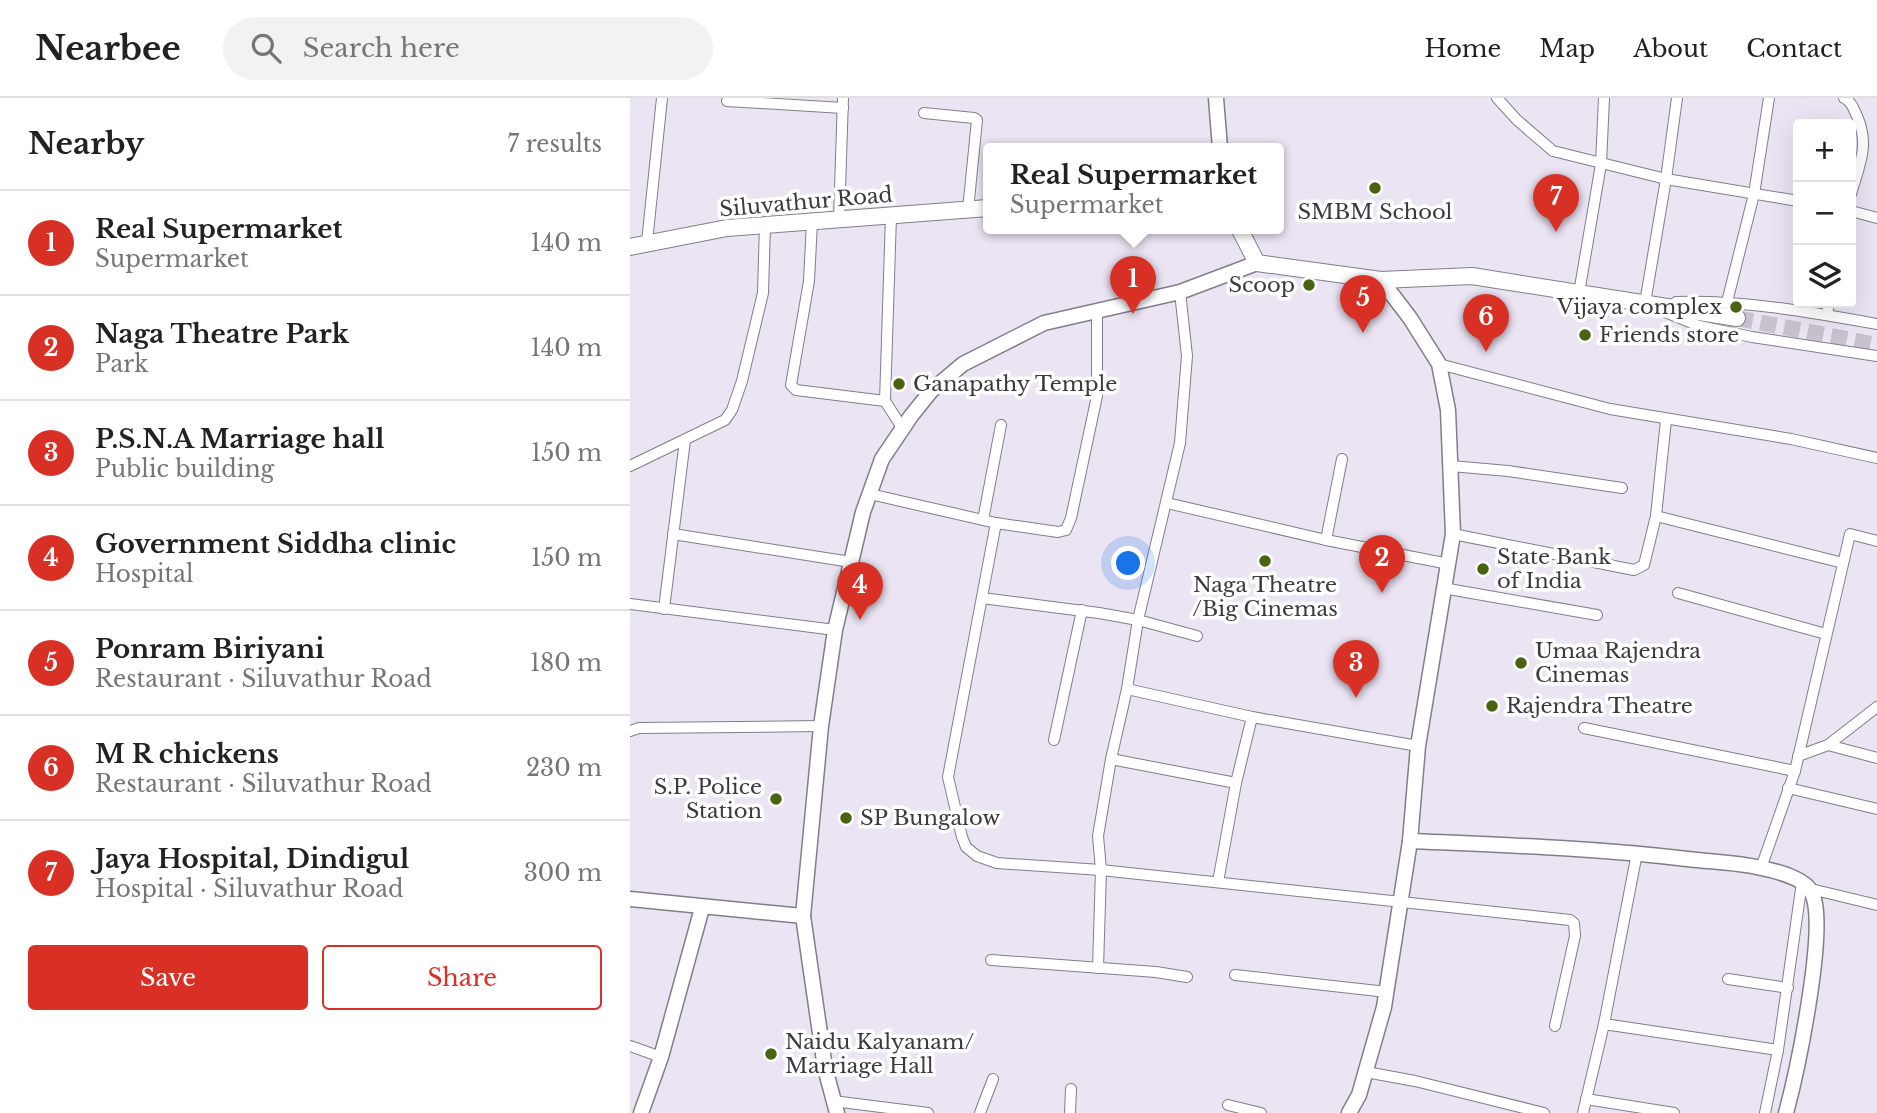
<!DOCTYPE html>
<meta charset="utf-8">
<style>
:root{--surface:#fff;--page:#f2f2f2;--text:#222;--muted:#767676;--line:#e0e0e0;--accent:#d93025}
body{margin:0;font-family:"Libre Baskerville",serif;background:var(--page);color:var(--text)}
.controls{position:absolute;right:21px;top:21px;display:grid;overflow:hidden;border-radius:7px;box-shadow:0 7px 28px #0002}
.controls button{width:63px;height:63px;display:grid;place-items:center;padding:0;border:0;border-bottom:2px solid var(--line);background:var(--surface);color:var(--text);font:35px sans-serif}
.you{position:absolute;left:499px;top:466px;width:24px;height:24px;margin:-18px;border:5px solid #fff;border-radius:50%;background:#1a73e8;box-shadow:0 0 0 10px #1a73e833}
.badge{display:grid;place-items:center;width:46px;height:46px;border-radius:50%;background:var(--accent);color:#fff;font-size:23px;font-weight:700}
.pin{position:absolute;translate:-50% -58px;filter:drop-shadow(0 2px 4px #0008)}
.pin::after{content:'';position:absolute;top:37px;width:24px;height:21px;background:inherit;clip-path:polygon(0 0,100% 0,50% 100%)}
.popup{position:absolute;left:353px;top:45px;width:301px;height:91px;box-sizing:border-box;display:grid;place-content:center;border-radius:7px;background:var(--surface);filter:drop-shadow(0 2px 5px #0005);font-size:23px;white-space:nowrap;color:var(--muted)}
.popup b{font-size:26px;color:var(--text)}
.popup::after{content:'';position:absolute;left:50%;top:100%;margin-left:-14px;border:14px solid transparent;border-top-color:var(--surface)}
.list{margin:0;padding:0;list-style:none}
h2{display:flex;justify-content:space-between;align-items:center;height:91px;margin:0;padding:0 28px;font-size:30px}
h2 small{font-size:23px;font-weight:400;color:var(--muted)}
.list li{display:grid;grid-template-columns:46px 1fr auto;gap:21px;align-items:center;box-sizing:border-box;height:105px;padding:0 28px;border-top:2px solid var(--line)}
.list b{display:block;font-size:26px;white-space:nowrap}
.list p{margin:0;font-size:23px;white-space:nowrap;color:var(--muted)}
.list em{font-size:23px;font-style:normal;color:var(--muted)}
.actions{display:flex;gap:14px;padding:21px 28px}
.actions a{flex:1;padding:16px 0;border:2px solid var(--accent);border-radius:7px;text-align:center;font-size:24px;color:var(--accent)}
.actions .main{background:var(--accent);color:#fff}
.icon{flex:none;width:38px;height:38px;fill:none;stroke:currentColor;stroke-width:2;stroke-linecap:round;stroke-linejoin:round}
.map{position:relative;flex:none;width:1247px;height:1015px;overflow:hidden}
header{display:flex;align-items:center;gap:42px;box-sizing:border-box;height:98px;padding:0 35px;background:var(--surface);border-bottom:2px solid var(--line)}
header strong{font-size:33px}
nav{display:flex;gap:38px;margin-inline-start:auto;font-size:24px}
.search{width:490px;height:63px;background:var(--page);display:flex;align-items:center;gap:18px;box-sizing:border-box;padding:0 24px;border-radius:38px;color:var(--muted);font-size:26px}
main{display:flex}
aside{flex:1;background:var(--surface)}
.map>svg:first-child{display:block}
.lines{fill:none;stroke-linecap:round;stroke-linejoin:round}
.primary-tunnel{stroke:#c8c2cf;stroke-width:16;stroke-dasharray:16 8;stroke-linecap:butt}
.street-casing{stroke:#837d8a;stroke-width:12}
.secondary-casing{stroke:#837d8a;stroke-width:17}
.primary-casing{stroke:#837d8a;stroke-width:18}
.street{stroke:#fff;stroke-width:10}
.secondary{stroke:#fff;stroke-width:14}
.primary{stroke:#fff;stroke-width:16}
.poi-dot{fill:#4a6312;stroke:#fff;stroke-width:2.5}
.labels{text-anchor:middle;stroke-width:7;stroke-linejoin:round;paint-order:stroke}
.street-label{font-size:21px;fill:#3c393f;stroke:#fff}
.poi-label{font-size:21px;fill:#3c393f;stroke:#fff;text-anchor:start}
</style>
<header>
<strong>Nearbee</strong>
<div class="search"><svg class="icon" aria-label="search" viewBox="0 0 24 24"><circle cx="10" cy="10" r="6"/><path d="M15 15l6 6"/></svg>Search here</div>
<nav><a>Home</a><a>Map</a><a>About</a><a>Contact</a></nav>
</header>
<main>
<aside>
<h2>Nearby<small>7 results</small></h2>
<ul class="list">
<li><span class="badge">1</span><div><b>Real Supermarket</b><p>Supermarket</p></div><em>140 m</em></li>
<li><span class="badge">2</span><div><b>Naga Theatre Park</b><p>Park</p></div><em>140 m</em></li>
<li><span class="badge">3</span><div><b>P.S.N.A Marriage hall</b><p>Public building</p></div><em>150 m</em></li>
<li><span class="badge">4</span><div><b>Government Siddha clinic</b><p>Hospital</p></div><em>150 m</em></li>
<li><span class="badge">5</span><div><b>Ponram Biriyani</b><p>Restaurant · Siluvathur Road</p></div><em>180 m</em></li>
<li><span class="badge">6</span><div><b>M R chickens</b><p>Restaurant · Siluvathur Road</p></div><em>230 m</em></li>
<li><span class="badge">7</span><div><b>Jaya Hospital, Dindigul</b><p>Hospital · Siluvathur Road</p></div><em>300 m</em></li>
</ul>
<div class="actions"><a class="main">Save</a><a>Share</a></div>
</aside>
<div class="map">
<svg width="1247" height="1015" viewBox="0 0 1247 1015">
<rect width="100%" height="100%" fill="#ebe4f3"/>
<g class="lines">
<!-- primary-tunnel -->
<polyline class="primary-tunnel" points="1107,220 1247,247"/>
<!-- street casing -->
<g class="street-casing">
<g id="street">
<polyline points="867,0 887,22 923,53 1036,81 1168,103"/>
<path d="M1214,0C1222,4 1223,10 1227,18C1240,47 1229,68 1221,96"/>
<polyline points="97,3 213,10"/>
<polyline points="294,15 344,20 347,22 338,112"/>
<polyline points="1221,113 1247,120"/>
<polyline points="209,122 213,0"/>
<polyline points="182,124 179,183 161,287 166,292 255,303 261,118"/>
<polyline points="17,144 32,0"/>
<polyline points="949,195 971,66 974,0"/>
<path d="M1046,204C1114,202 1180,214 1247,226"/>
<polyline points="1097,204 1124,96 1139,0"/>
<polyline points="1015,205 1036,81 1047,0"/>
<polyline points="1035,214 1069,228 1122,239 1247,258"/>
<polyline points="1197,217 1199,205"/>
<polyline points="809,266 980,311 1161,341 1247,360"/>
<polyline points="255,303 273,331"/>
<polyline points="0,368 95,322 102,312 112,283 133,195 135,126"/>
<polyline points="821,368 878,373 992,390"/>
<polyline points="240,396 366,425 428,434 436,432 441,420 467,298 467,212"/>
<polyline points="537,405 696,442 819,466"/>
<polyline points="1026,418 1213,465"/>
<polyline points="353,422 371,327"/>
<polyline points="366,425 318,679 332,739 336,749 347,758 367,765 471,772 940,822 944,825 945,838 925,928"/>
<polyline points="43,436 221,464"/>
<polyline points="823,436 1004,472 1014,467 1026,418 1036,322"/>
<polyline points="696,442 712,361"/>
<polyline points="813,490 967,517"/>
<polyline points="1048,495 1196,536"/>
<polyline points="352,500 469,515 508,522 567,538"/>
<polyline points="0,506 205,532"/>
<polyline points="34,511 55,342"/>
<polyline points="497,591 622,619 788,648"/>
<polyline points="954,630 1165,673"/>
<polyline points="0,633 9,630 191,628"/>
<polyline points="424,642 452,512"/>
<polyline points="1198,647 1247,660"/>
<polyline points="1168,658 1198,647 1247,609"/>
<polyline points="481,661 606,685"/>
<polyline points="1158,690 1247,711"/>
<polyline points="1131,770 1165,673 1220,436 1247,443"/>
<polyline points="588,784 606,685 622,619"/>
<polyline points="1181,791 1247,807"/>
<polyline points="361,862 526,874 557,879"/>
<polyline points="468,870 471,772 468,738 481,661 497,591 508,522 550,345 557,258 550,194"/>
<polyline points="605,877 757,894"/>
<polyline points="1098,881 1158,890"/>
<polyline points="974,926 1148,952"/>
<polyline points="0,948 31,959"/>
<polyline points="736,974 785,983 914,1015"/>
<polyline points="956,1001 1044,1015"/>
<polyline points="203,1003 298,1015"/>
<polyline points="598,1007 631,1015"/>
<polyline points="350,1015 363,981"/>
<polyline points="440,1015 441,991"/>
<polyline points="953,1015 974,926 1007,755"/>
<polyline points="1135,1015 1148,952 1172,784"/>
</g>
</g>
<!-- secondary casing -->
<g class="secondary-casing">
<g id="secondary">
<polyline points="586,0 590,50"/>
<path d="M780,743C872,747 965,750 1057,761C1081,764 1107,764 1131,770C1146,773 1175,780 1182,795C1198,829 1167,974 1156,1015"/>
<polyline points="0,801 173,818 191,628 205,532 233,414 252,361 281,318 301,293 333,266 414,225 550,194 627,165"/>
<polyline points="173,818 195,970 207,1015"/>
<polyline points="11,1015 31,959 72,810"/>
<polyline points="719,1015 729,997 754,909 780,743 788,648 823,436 818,312 809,266 780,220 751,182"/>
</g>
</g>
<!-- primary casing -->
<g class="primary-casing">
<g id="primary">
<polyline points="609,130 627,165 751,182 842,178 1107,220"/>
<polyline points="0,149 97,130 358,110"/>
</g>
</g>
<!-- street -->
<use href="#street" class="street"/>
<!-- secondary -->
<use href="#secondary" class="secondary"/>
<!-- primary -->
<use href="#primary" class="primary"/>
</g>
<!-- markers -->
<g class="poi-dot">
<circle cx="745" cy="90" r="7"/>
<circle cx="679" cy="187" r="7"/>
<circle cx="1106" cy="209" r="7"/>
<circle cx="955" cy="237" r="7"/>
<circle cx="269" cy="286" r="7"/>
<circle cx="635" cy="463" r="7"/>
<circle cx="853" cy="471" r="7"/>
<circle cx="891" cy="565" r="7"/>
<circle cx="862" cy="608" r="7"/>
<circle cx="146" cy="701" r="7"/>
<circle cx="216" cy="720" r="7"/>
<circle cx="141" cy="956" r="7"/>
</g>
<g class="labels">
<!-- street labels -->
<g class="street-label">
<text transform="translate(176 104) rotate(-5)" y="7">Siluvathur Road</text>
</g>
<!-- poi labels -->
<g class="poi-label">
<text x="745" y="121" text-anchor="middle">SMBM School</text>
<text x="665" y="194" text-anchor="end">Scoop</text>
<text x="1092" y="216" text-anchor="end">Vijaya complex</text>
<text x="969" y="244">Friends store</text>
<text x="283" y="293">Ganapathy Temple</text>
<text x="867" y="466">State Bank<tspan x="867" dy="24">of India</tspan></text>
<text x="635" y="494" text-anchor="middle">Naga Theatre<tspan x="635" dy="24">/Big Cinemas</tspan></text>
<text x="905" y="560">Umaa Rajendra<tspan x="905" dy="24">Cinemas</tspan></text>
<text x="876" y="615">Rajendra Theatre</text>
<text x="132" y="696" text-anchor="end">S.P. Police<tspan x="132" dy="24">Station</tspan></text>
<text x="230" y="727">SP Bungalow</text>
<text x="155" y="951">Naidu Kalyanam/<tspan x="155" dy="24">Marriage Hall</tspan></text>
</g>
</g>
</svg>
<div class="controls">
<button>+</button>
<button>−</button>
<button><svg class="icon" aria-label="layers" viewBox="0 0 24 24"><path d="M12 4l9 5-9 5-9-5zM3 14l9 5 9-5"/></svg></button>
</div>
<div class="you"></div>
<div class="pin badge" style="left:503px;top:216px">1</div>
<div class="popup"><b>Real Supermarket</b>Supermarket</div>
<div class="pin badge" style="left:752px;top:495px">2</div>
<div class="pin badge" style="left:726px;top:600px">3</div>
<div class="pin badge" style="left:230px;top:522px">4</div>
<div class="pin badge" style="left:733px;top:235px">5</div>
<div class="pin badge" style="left:856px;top:254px">6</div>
<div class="pin badge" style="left:926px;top:134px">7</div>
</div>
</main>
